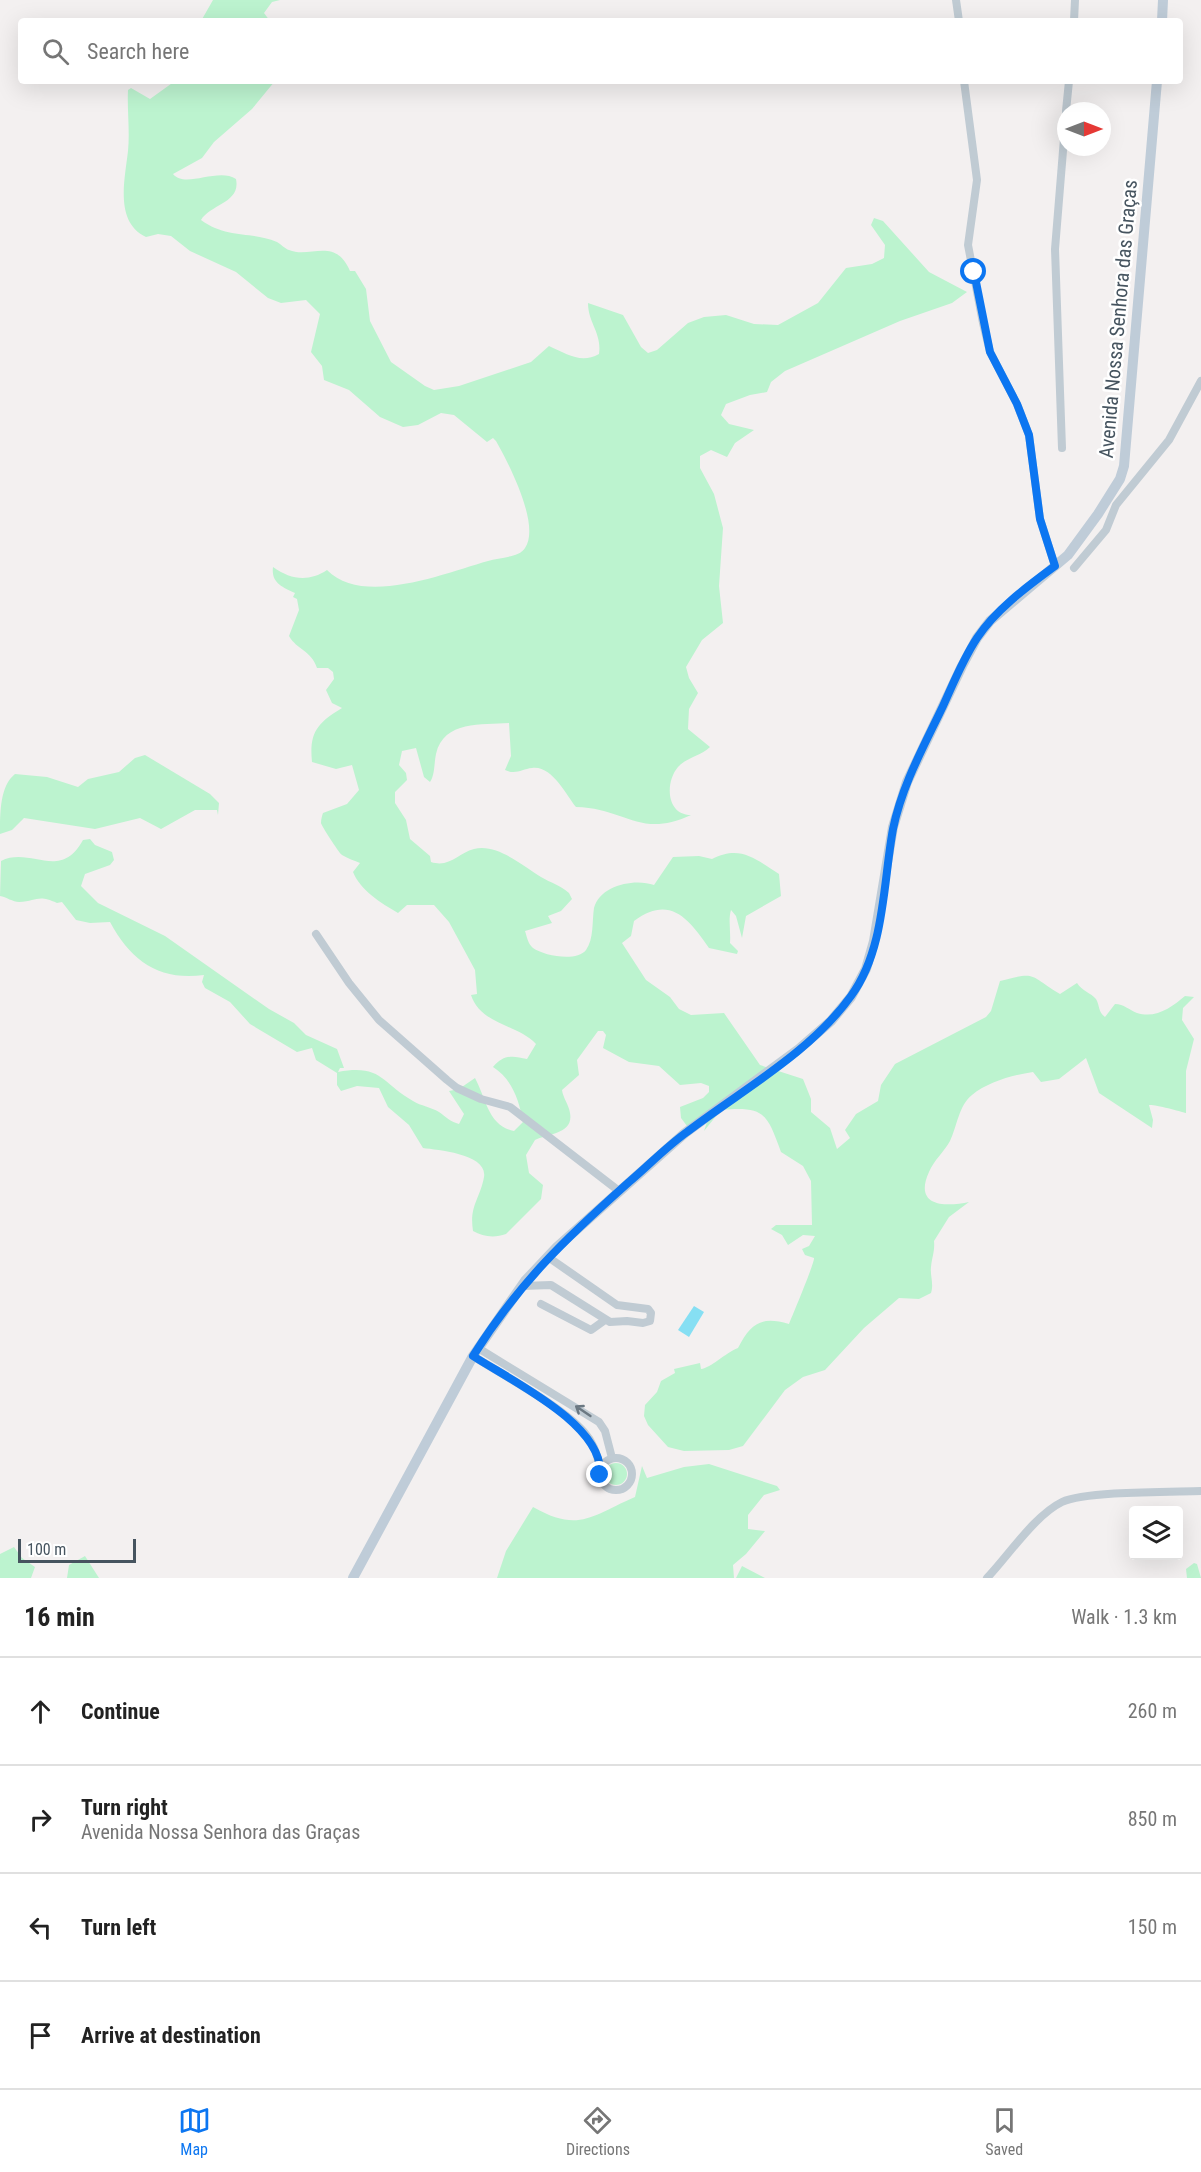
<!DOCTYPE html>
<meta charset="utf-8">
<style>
:root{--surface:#fff;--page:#f2f2f2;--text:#222;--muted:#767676;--line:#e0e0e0;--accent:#0c76f1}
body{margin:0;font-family:"Roboto Condensed",sans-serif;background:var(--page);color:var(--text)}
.controls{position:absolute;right:18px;bottom:18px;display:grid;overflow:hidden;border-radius:6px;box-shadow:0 6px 24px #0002}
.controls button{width:54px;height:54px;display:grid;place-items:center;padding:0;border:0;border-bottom:2px solid var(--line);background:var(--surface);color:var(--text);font:30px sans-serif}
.compass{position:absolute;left:1057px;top:102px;width:54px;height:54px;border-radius:50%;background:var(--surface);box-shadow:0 6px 24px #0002;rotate:90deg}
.scale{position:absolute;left:18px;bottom:15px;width:118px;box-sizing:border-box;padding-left:6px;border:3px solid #46545f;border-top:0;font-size:16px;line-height:21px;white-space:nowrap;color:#46545f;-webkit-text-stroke:4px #fff;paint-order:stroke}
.stop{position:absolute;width:18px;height:18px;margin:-14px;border:4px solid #0c76f1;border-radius:50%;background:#fff}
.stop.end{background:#0c76f1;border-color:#fff;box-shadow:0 2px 6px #0008}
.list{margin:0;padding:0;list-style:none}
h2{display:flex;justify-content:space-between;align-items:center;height:78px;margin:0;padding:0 24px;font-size:26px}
h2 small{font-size:20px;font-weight:400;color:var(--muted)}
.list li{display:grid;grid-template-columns:39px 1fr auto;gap:18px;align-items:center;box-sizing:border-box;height:108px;padding:0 24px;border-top:2px solid var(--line)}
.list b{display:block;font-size:22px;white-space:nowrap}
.list p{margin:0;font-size:20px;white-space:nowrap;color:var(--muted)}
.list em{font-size:20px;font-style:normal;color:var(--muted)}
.icon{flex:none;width:33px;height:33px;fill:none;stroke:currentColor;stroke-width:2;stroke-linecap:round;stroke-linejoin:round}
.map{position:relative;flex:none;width:1201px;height:1578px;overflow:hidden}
.search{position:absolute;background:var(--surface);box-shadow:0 6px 24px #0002;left:18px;right:18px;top:18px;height:66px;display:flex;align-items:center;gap:15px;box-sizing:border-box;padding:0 21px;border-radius:6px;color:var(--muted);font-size:22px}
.sheet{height:510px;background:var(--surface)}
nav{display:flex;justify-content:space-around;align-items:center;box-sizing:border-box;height:84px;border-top:2px solid var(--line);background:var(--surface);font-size:16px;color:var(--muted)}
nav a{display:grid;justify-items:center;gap:3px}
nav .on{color:var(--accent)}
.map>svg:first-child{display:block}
.green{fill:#bcf3cf}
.water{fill:#86dff3}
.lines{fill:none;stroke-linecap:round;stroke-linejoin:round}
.minor{stroke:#c0cbd3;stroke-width:8}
.secondary{stroke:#bfccd8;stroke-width:10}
.oneway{stroke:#6b7882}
.route{stroke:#0c76f1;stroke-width:8}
.labels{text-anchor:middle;stroke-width:5;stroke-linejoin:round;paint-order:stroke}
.street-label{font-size:20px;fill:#46545f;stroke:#fff}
</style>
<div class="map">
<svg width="1201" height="1578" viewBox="0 0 1201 1578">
<rect width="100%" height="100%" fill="#f3f0f0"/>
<!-- green -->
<g class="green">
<polygon points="213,0 280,0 272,2 264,13 270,21 201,21"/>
<path d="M175,81H275L252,109L214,142L202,158L173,174C185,189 218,167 236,179C241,203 211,204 201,220C227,239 250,231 277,242C281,244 285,249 289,250C310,259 335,236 350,271H355L366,289L370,321L391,362L425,386L434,390L459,386L531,362L549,346C567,354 581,364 599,354C602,333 588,323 588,303L623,315L641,347L648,353L657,350L688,323L704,317L726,315L754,324L778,325L818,303L846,268L872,264L884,258L885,245L871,225L874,218L883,221L929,272L967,292L952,303L900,321L785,371L771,382L767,392L750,395L726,404L721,415L729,424L754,430L735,443L727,457L711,450L700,456V468L714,494L723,528L719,586L723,623L702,640L686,667L689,678L698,693L689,709L688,729L710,747C701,756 687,757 678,767C665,782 666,815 691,815C640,839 625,808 576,807C566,795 552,765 532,768C522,769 516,775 505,770L511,756L509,723C482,725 444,720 436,754C434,763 435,775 430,782L424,777L416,748L402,751L399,765L406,773L407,780L395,792V803L406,820L410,839L430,856L431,862C450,868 458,853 474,849C497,843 523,866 541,877C551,883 560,885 569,893L572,899L561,911L548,916L552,923L525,931C527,937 528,944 533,948C544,956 577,962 586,950C594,939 592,921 594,908C600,885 635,878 654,885L673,857L699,856L712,859C740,845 754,858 779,874L781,896L746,916L742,938L736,916L731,910C728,920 731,932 730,943L738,951L737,954L709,948C689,919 670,894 634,921L631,936L622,943L646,980L670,997L679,1009L691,1015L724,1013L760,1065L803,1079L811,1099V1112L830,1128L837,1149L850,1138L845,1130L856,1114L878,1101L881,1085L895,1064L986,1017L991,1011L1000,981C1038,971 1028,975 1060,994L1077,983C1082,991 1091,993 1096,999C1100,1006 1098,1012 1105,1017L1115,1004C1124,1004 1129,1010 1137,1013C1156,1019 1172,1007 1185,996L1194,997L1183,1008L1182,1020L1194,1039L1186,1071V1113C1180,1111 1153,1104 1149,1105L1153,1120L1152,1128L1099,1093L1086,1058L1059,1079L1041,1082L1033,1072C1013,1075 988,1082 972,1095C959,1105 957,1126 950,1141C944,1152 934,1160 929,1172C913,1207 946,1207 969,1202L949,1217L934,1241C935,1251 932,1257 931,1267C930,1276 934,1284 931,1293L919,1299L899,1298L864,1328L825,1370L803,1377L785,1390L743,1446L729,1450L684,1451L668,1447L648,1425L644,1416L645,1405L657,1392L661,1381L675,1373L674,1369L700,1363L701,1369C711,1368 725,1353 738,1348C751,1323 761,1316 789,1324C793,1314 815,1262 814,1258L805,1255L802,1249L809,1246L815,1236L803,1235L788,1245L782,1235L771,1229L776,1225H812L811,1181L803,1166L781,1152C767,1114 765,1106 721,1110L704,1131L707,1122L687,1126L681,1118L680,1107L703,1098L709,1092V1086L701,1083L680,1085L659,1066L629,1062L603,1048L606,1035L603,1031H598L577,1060L579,1075L562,1090C563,1098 569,1105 570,1113C574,1134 547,1134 535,1140L526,1155L529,1173L543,1185L541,1199L506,1234C495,1238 483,1237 473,1231C469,1206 480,1199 484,1177C488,1154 438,1150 423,1148L409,1125L388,1107L379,1088L357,1086L341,1091L337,1085V1073L316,1060L312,1048L297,1052L250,1024L230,1002L205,988L202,982L204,975C159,981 131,961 110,922L90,923L76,920L62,902L57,903C38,894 37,901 19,902C13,902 6,897 0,896L1,861C31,846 60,882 83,840L90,839L95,845L112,852L114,860L110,865L85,874L81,886L98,903L165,936L269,1009L294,1023L306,1035L337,1049L344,1068H340L338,1072C382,1064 381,1083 413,1101C421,1106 431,1107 439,1112C446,1117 451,1122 459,1124L464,1114L449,1091L459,1089L475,1078C486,1098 488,1126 514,1131L523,1122C519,1100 512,1079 493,1067C504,1054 513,1056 527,1059L536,1044C517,1024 481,1025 471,995L477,994L475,970L449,922L434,905H407L398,913C381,903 360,890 353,872L360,863C355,861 347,858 342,855C339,853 321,825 321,823C321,819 322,816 323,813L347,804L359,790L352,765L336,769L312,762C309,733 317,723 342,708L332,703L326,690L334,679L333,672L328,668H317C311,650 297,650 289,636L299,610L297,599L293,597L295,593C282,587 271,583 273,567C291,580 309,582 327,570C363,607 445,573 488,561C499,557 519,558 525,548C541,525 508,462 496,441L493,438L487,442L454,415L441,413L418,425L403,427L380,417L349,390L324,380L322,366L311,352L320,314L306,300L281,303L268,298L236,272L190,251L171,236L158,234L146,237C114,222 125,179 128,151C130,131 127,110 128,90L131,88L150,99Z"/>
<path d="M145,755L210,794L219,803L218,815L217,810H195L161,829L140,818L95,829L24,818L12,830L0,834C0,812 0,786 15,774L47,777L78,787L88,779L119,772L135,758Z"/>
<circle cx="616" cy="1474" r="11"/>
<path d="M709,1464L777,1486L780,1490L764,1495L748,1515V1529L765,1531L746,1554L733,1565L734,1578H497L506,1551L533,1507C579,1533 591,1516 635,1497L642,1466L647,1478L684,1467Z"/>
<polygon points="14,1547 22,1558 35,1567 31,1578 0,1578 0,1554"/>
<polygon points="85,1556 99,1578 67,1578 69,1565"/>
<polygon points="1194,1563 1197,1564 1201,1578 1187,1578 1186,1569"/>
<polygon points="742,1566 765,1578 736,1578"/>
</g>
<!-- water -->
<polygon class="water" points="694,1306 704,1312 689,1337 678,1330"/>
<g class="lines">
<!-- minor -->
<g class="minor">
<polyline points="956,0 959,21"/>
<polyline points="1074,21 1075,0"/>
<polyline points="964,81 977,180 968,245 983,323 990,352 1017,404 1029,435 1040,519 1055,566"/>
<polyline points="1066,111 1069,81"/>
<polyline points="1062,448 1055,249 1066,114"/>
<polyline points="1074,568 1106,530 1116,505 1169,440 1201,381"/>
<polyline points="316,934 349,983 379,1020 447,1080 457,1088 481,1099 510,1107 619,1191"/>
<polyline points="522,1286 551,1285 610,1322 627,1321 643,1323 650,1321 651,1313 648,1309 617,1305 548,1257"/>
<polyline points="541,1304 591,1330 605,1320"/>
<polyline points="478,1348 599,1422 605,1431 612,1458"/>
<path d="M473,1356C503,1375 562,1407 584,1432C594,1443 598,1456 600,1469"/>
<circle cx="616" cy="1474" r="16"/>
<path d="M987,1578C1008,1556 1035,1515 1062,1502C1086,1491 1171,1492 1201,1491"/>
</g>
<!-- secondary -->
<g class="secondary">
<polyline points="1162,21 1163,0"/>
<polyline points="353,1578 473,1356 525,1281 557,1247 685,1133 799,1049 831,1021 851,997 866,969 874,941 893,827 907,782 962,666 977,638 990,621 1068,555 1098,514 1120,479 1124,466 1157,81"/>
</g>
</g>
<!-- one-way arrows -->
<defs><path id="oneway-shaft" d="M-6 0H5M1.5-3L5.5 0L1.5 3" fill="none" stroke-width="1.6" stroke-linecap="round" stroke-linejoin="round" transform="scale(1.5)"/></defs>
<use class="oneway" href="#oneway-shaft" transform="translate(583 1411) rotate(-146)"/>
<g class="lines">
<!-- route -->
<path class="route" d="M600,1475C605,1425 510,1380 473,1356C519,1283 565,1239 629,1182C648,1166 666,1147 687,1132C742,1090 810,1053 851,996C885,950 883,883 893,829C902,785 924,746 943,706C953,684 963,659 977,638C996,609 1028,586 1055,566L1040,519L1029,435L1017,404L990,352L974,272"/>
</g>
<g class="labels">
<!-- street labels -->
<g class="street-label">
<text transform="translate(1118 319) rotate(-85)" y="7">Avenida Nossa Senhora das Graças</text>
</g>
</g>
</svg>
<div class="controls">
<button><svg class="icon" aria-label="layers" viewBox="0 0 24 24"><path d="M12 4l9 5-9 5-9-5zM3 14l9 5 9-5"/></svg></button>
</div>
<svg class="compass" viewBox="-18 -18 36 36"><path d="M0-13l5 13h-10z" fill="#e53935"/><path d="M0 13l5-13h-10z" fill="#767676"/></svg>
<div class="scale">100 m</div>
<div class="stop" style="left:974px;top:272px"></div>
<div class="stop end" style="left:600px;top:1475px"></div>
<div class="search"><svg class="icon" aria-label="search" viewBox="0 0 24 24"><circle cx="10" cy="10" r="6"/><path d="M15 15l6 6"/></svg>Search here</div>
</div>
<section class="sheet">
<h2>16 min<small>Walk · 1.3 km</small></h2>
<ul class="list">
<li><svg class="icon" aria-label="ahead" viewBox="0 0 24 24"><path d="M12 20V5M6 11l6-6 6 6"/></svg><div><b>Continue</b></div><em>260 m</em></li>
<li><svg class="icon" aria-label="right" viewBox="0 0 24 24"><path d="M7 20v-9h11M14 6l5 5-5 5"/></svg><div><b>Turn right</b><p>Avenida Nossa Senhora das Graças</p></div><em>850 m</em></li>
<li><svg class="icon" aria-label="left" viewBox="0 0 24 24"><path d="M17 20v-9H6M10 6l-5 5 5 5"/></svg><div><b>Turn left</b></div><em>150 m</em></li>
<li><svg class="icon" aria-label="arrive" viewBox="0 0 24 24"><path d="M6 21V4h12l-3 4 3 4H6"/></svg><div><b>Arrive at destination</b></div></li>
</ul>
</section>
<nav>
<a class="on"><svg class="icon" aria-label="map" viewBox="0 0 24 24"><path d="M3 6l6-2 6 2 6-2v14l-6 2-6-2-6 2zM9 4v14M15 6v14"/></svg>Map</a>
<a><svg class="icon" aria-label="directions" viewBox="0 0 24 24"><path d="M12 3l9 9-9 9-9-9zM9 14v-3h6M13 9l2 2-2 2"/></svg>Directions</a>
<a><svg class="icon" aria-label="saved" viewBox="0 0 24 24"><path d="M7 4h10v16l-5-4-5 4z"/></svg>Saved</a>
</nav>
